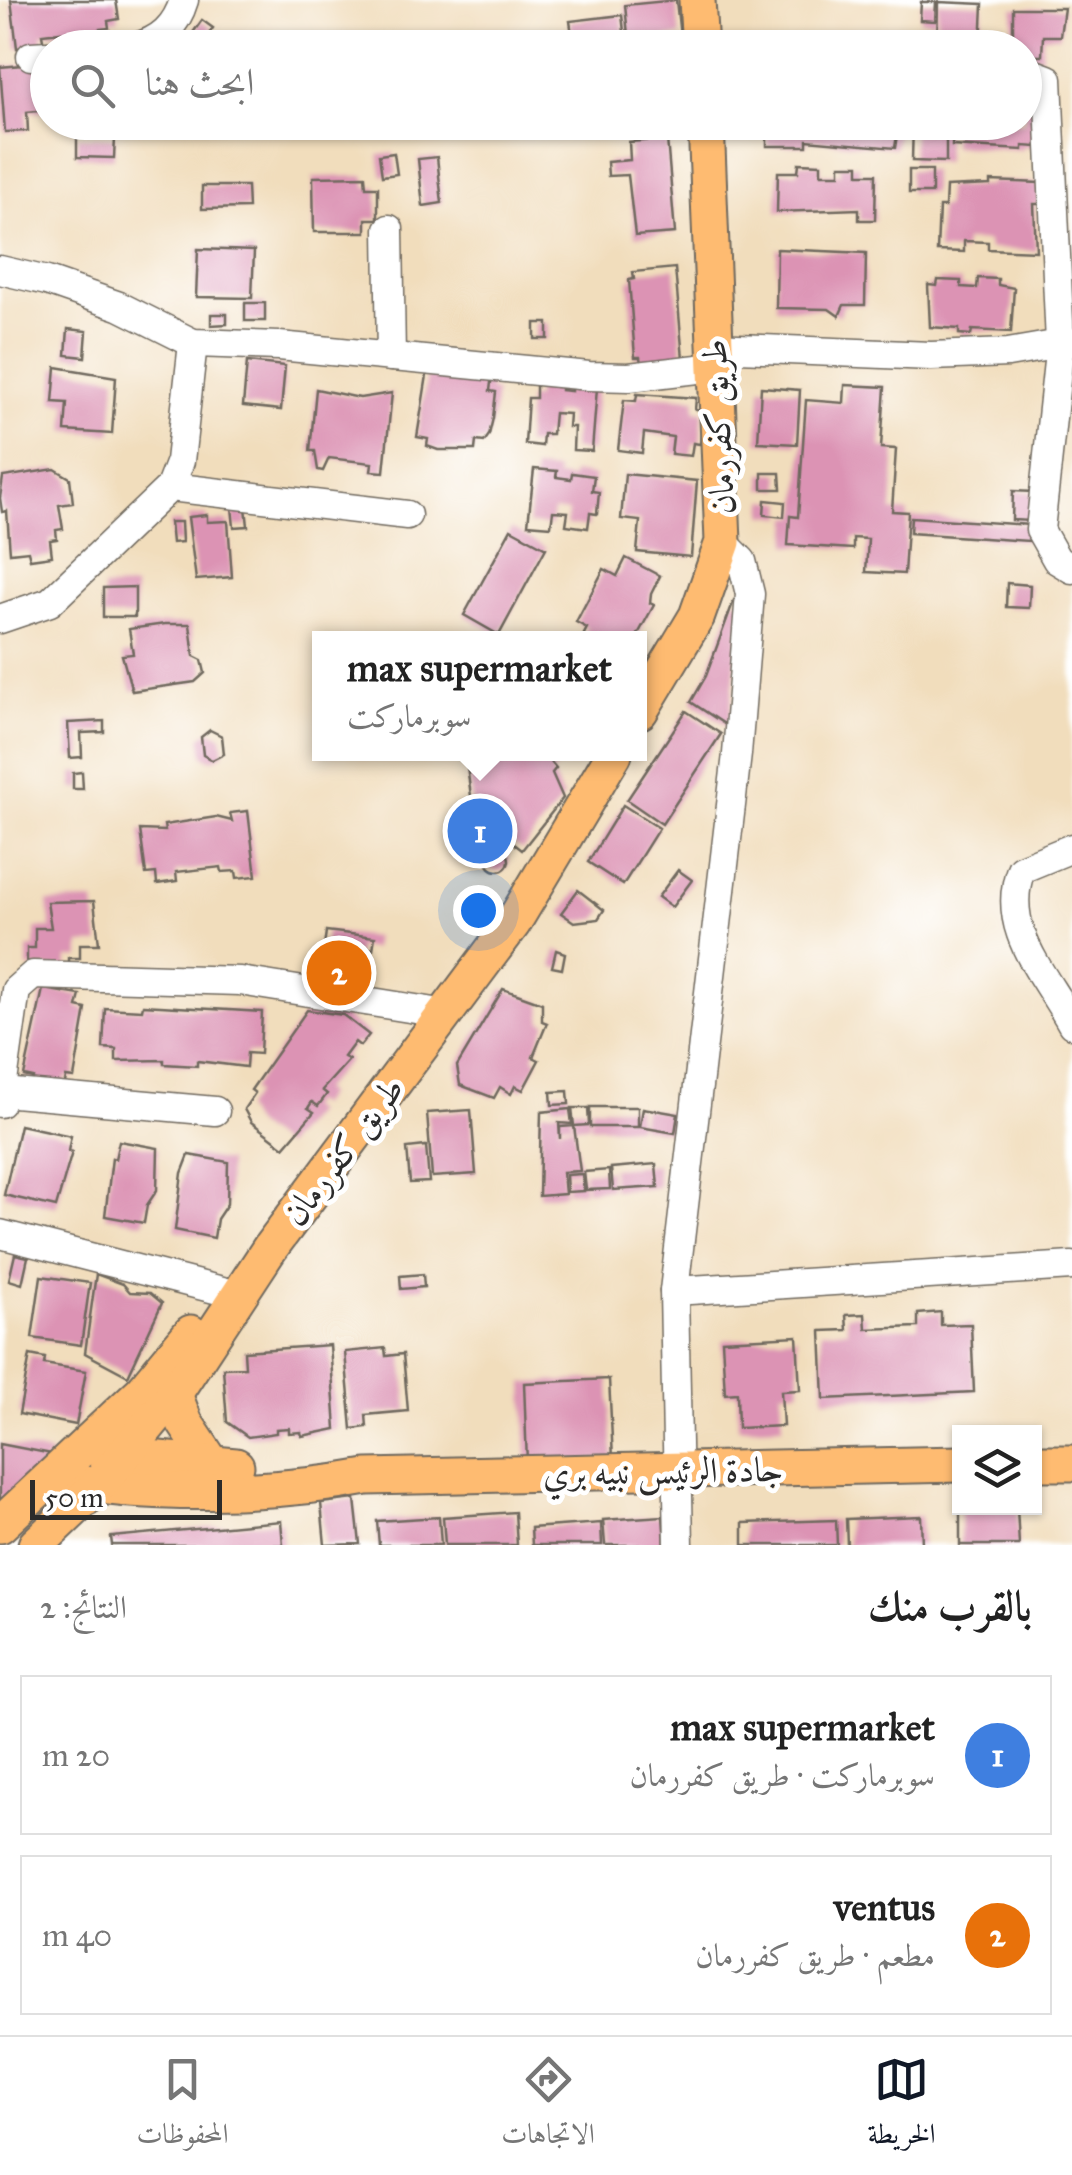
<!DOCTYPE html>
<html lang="ar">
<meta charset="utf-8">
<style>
:root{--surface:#fff;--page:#f2f2f2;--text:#222;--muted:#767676;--line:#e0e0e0;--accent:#111827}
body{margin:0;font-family:"IM FELL Great Primer",Amiri,serif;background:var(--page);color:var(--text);direction:rtl}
.controls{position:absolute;right:30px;bottom:30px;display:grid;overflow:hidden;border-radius:0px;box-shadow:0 2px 8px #0004}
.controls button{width:90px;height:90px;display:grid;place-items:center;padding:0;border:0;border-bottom:2px solid var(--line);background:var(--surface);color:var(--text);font:50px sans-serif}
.scale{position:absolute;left:30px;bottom:25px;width:192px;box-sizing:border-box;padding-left:10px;border:5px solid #2b2b2b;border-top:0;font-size:28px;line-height:35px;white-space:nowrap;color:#2b2b2b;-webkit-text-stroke:8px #fff;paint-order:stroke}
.you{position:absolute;left:478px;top:910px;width:35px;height:35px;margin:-25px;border:8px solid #fff;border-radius:50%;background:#1a73e8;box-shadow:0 0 0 15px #1a73e833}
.badge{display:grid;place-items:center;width:65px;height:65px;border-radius:50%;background:var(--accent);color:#fff;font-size:32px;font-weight:700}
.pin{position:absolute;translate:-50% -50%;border:5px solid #fff;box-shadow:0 2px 10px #0006}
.popup{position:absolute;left:312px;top:631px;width:335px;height:130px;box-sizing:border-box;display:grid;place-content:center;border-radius:0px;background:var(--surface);filter:drop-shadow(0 2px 8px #0005);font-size:32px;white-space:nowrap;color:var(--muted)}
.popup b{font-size:38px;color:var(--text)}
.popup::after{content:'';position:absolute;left:50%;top:100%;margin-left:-20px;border:20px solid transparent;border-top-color:var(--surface)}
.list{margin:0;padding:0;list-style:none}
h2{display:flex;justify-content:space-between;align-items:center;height:130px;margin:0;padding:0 40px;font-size:42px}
h2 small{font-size:32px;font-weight:400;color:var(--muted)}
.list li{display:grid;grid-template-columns:65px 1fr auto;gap:30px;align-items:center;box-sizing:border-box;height:160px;margin:0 20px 20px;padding:0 20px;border:2px solid var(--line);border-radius:0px}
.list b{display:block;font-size:38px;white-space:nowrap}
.list p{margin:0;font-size:32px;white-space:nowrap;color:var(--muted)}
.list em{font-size:32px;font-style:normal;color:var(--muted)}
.icon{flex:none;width:55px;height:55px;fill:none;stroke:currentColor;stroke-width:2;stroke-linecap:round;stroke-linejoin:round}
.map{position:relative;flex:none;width:1072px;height:1545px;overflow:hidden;direction:ltr}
.search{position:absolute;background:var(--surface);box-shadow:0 2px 8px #0004;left:30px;right:30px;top:30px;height:110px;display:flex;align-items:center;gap:25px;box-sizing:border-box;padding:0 35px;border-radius:55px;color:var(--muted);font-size:38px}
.sheet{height:490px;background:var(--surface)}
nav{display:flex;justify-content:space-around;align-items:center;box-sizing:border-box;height:140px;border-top:2px solid var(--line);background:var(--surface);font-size:28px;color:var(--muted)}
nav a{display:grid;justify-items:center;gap:5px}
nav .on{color:var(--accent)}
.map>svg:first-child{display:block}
.building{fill:#dc93b4}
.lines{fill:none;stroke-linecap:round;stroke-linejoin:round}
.minor-casing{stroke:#70695e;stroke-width:31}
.major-casing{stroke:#70695e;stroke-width:39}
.minor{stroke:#fff;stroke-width:28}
.major{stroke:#febb71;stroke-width:35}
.labels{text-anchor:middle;stroke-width:10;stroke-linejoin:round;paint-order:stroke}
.street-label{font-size:35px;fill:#2b2b2b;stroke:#fff}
</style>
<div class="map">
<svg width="1072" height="1545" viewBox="0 0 1072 1545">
<rect width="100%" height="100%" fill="#fff"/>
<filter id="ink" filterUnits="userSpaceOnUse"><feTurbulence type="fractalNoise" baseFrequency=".01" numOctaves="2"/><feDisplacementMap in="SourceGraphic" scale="20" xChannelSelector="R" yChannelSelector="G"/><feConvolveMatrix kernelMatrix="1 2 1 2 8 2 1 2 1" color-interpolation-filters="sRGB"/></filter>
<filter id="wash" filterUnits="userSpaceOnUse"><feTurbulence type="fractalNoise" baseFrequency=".0048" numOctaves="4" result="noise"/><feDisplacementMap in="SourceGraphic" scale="40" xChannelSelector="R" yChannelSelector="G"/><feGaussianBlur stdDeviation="2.25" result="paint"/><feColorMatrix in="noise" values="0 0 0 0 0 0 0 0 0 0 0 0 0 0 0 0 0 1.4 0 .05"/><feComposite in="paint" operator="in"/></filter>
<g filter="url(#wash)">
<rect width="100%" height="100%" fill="#f1ddbc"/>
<g id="blocks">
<!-- building -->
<g class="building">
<polygon points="11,0 116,0 119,19 108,21 109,28 99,29 100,38 62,43 61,32 42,34 44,45 17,48"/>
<polygon points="676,0 680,36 638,41 637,34 628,35 625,5"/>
<polygon points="921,2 936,2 935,21 920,20"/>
<polygon points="938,2 983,4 981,48 937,48"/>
<polygon points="1013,8 1064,8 1060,36 1043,36 1042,56 1024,56 1024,48 1002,48 1003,33 1013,33"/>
<polygon points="622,15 626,48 589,48 587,39 573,41 570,21"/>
<polygon points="202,20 213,28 199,48 182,48"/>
<polygon points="256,38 257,48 226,48 225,43"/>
<polygon points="46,63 48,110 27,112 28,131 5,132 0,67"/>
<polygon points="1024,106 1034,106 1034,112 1039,112 1037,147 1023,146 1023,150 952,146 953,122 1024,122"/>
<polygon points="611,122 674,122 675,131 613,135"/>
<polygon points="767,122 899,122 895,148 807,140 807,146 767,146"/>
<polygon points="913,122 946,122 946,162 912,161"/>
<polygon points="77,137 115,138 114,158 77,157"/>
<polygon points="667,139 675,233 635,236 628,175 608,176 607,162 630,160 629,142"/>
<polygon points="394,153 397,174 382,176 379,155"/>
<polygon points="437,157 442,203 423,206 418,159"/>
<polygon points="799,163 821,164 821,174 840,174 840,165 859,165 859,174 876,174 875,220 859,220 859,209 777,212 778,172 798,172"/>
<rect x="909" y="170" width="23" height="23"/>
<polygon points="365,176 366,187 378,187 378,219 366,219 366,232 314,232 313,177"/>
<polygon points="990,181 1040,183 1039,204 1034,204 1036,251 988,249 988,242 964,241 964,252 937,251 939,207 945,207 946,187 990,185"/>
<polygon points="202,186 247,186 248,208 202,209"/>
<polygon points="198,249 254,251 252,298 196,297"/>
<polygon points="777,249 866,253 865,305 844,305 839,316 829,309 776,308"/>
<polygon points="675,268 683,359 641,363 640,357 635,357 629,280 634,279 633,272"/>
<polygon points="978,278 998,279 998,285 1014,288 1011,332 972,330 971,335 959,334 959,329 930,327 928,285 937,286 938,280 961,281 961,287 977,288"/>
<rect x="245" y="303" width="20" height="18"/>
<polygon points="211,314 227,314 227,324 211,325"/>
<rect x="535" y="323" width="13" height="16"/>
<polygon points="68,329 87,331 85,357 66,355"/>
<polygon points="247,362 285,366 281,410 243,406"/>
<polygon points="56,367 116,377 112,434 65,431 67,403 53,402"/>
<polygon points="428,369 492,374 490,391 496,392 493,418 489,435 484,442 476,441 475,450 438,450 427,446 428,439 417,437"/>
<polygon points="536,383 561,385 561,390 571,391 571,386 597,388 592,451 573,450 574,427 568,427 569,414 554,413 552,434 543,434 542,446 525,444 528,398 536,398"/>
<polygon points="845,385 885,387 881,448 896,449 892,511 908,512 904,574 866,572 868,539 853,538 853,549 788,545 790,516 798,517 806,400 844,403"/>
<polygon points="761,387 800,390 797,444 758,442"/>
<polygon points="316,389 360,398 392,393 384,472 371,471 372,463 329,458 323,471 318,470 315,451 310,451"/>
<polygon points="637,394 696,398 695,410 703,411 700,444 693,443 691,456 671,454 673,437 644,433 642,453 618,450 624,400 636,401"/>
<polygon points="55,469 70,478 73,503 59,505 63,529 56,530 57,539 50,540 52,556 30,559 28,551 10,553 7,511 2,512 0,498 3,477"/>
<polygon points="534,469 557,471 556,477 571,479 572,473 594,476 592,491 599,492 597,514 590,513 588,528 566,525 568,512 553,511 551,526 528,524"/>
<polygon points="762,473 780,473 781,489 762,489"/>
<polygon points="625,474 697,481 691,557 637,552 640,521 621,519"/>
<polygon points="1013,491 1033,492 1031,521 1012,520"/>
<polygon points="765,500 785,502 784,517 764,515"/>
<polygon points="232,507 246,507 248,526 234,527"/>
<polygon points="207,515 207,522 228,521 232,577 196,580 188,517"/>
<polygon points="911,517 1030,525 1029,541 910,533"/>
<polygon points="170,522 181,522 182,542 172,543"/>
<polygon points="511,529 546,548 499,635 464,615"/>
<polygon points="626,558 660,576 651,594 650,603 654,605 636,638 582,638 587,628 576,622 604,569 617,576"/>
<polygon points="1007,583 1030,585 1029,608 1006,607"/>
<polygon points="135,587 135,617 103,617 103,588"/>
<polygon points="734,600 742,602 729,727 691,702 706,676"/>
<polygon points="165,624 190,624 194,656 202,660 205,673 195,682 132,691 122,655 133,654 129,629"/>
<polygon points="686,711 721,734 662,824 627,800"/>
<polygon points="104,721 104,732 81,733 82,757 70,758 68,723"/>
<polygon points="210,730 222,736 224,754 212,760 203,755 201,737"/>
<polygon points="478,754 544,754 556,768 552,773 563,798 522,850 503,835 493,843 475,825 467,767"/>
<polygon points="82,772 83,789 73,789 73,773"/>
<polygon points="623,805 659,828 623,885 588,862"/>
<polygon points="248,811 256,876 237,878 236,871 222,872 221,867 176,872 177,881 157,884 156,873 146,874 140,830 165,831 164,825 216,817 232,821 230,813"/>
<circle cx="498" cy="860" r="11"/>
<polygon points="678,870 692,880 672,907 658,897"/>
<polygon points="578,890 604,910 598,919 574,922 561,913"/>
<polygon points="94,901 99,944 80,944 80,958 68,958 68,968 27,968 27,948 35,948 35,928 51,928 47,902"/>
<polygon points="326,931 375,937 373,949 358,947 352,993 319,989"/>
<polygon points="556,950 565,953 562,969 552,967"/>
<polygon points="43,989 80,995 77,1007 86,1009 74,1078 66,1077 64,1089 32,1083 33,1078 24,1076"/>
<polygon points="503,989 542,1003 542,1021 547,1023 533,1057 539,1060 523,1090 515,1086 511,1094 500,1087 494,1098 460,1085 457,1066"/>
<polygon points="143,1005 262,1012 260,1054 247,1053 246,1067 197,1061 197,1066 164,1064 164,1060 116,1061 116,1049 103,1048 105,1008 142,1010"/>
<polygon points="307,1010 343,1015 369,1035 360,1046 355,1042 344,1057 349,1060 322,1090 327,1094 318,1106 312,1102 308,1108 314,1112 284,1147 251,1122 244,1109 255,1093 251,1090"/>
<polygon points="568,1091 569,1104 552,1105 551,1092"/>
<rect x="590" y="1107" width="48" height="20"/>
<polygon points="572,1108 588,1108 589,1125 574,1126"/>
<polygon points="643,1108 678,1114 675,1133 640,1127"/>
<polygon points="570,1109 572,1124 559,1123 560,1139 560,1127 574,1126 580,1171 563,1172 565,1194 539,1196 541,1112"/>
<polygon points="471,1110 476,1174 432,1177 427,1113"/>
<polygon points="20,1125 71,1136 68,1151 72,1152 56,1207 4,1195"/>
<polygon points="119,1141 158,1148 157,1190 147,1205 144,1223 105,1216 112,1158 115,1159"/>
<polygon points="426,1146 429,1182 410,1183 407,1148"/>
<polygon points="189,1155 228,1162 227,1204 217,1219 214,1238 175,1230 182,1173"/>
<polygon points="656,1164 658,1187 613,1190 611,1168"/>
<polygon points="609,1170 610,1189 586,1190 584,1172"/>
<polygon points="582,1174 584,1191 567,1192 566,1175"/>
<polygon points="15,1254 28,1257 22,1284 9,1280"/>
<polygon points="96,1274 123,1284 130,1292 150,1293 162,1303 128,1376 85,1353"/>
<polygon points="423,1274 424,1287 401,1289 400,1276"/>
<polygon points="41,1276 90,1283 81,1345 32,1338"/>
<polygon points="941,1312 941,1325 971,1324 974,1392 824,1399 821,1331 847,1330 846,1315 865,1314 866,1329 918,1327 918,1314"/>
<polygon points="797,1336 800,1390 781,1391 783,1426 738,1428 737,1393 725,1394 722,1340"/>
<polygon points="330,1345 336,1429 302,1436 301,1432 289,1433 289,1428 276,1429 276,1433 248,1437 227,1422 223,1368 245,1367 244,1351"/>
<polygon points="385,1348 386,1356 403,1354 408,1411 366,1415 367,1427 352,1429 345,1352"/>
<polygon points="30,1355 45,1358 44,1364 86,1371 76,1425 19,1414"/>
<polygon points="609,1379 613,1459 527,1463 524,1383"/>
<polygon points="0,1444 52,1454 0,1510"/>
<polygon points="355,1499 360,1544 325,1545 321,1503"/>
<polygon points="960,1508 1017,1508 1019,1545 960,1545"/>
<polygon points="515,1512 517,1545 445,1545 443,1517"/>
<polygon points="663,1516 665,1545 605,1545 603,1520"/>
<polygon points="921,1516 922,1545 847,1545 846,1519"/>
<polygon points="439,1517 441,1545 379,1545 377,1521"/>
<polygon points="836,1520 837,1545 743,1545 743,1523"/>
<polygon points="281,1521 283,1545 112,1545 111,1537"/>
<polygon points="601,1523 602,1545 532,1545 531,1528"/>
</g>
</g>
</g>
<g filter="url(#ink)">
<use href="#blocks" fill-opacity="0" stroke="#70695e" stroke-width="2.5"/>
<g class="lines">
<!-- minor casing -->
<g class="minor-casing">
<g id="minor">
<path d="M133,48C160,41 176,27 184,0"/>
<polyline points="31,56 48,55"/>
<polyline points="1024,70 1048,79 1060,343 1040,530 1057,560 1072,569"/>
<polyline points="389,229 391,357"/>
<polyline points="0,270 47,281 119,306 193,343 279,346 589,376 629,377 715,367"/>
<polyline points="714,347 931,356 1008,353 1072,342"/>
<polyline points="170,487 407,515"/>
<polyline points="0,619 50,602 170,487 180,461 193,343"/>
<path d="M1072,848L1021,869C999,929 1044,973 1072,1024"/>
<polyline points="3,1092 215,1111"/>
<polyline points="0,1103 16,990 33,975 240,981 447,1014"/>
<polyline points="0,1234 242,1296"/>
<polyline points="674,1291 1072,1266"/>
<polyline points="679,1545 674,1291 737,754 750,594 742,561 723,542"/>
</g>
</g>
<!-- major casing -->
<g class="major-casing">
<g id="major">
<polyline points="697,0 700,48"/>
<polyline points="640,711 697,616 723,542 706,122"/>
<polyline points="174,1394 185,1423 213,1465"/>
<polyline points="104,1454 236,1466"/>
<polyline points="1034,1463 1072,1463"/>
<path d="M53,1479C150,1497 270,1495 367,1477L960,1464"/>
<polyline points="0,1525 143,1391 191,1333"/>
<polyline points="36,1545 97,1487 174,1394 270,1248 513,923 614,754"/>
</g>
</g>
<!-- minor -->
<use href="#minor" class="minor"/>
<!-- major -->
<use href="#major" class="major"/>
</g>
</g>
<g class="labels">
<!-- street labels -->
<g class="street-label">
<text transform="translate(718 427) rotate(-93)" y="12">طريق كفررمان</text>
<text transform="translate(343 1151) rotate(-53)" y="12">طريق كفررمان</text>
<text transform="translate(663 1471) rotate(-1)" y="12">جادة الرئيس نبيه بري</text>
</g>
</g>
</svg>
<div class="controls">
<button><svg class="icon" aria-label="layers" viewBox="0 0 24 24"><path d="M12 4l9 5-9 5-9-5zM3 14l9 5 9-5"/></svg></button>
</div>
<div class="scale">50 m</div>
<div class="you"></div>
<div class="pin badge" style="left:480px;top:831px;background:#3f7fe0">1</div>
<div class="popup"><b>max supermarket</b>سوبرماركت</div>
<div class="pin badge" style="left:339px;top:973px;background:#e8710a">2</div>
<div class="search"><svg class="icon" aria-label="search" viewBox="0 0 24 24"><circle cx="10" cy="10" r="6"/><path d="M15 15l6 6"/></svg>ابحث هنا</div>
</div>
<section class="sheet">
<h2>بالقرب منك<small>النتائج: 2</small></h2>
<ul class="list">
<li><span class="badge" style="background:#3f7fe0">1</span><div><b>max supermarket</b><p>سوبرماركت · طريق كفررمان</p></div><em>20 m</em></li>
<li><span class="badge" style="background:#e8710a">2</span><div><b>ventus</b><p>مطعم · طريق كفررمان</p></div><em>40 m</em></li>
</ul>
</section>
<nav>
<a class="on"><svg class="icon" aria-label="map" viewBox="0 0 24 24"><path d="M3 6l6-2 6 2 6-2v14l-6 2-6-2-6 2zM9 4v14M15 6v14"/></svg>الخريطة</a>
<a><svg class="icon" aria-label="directions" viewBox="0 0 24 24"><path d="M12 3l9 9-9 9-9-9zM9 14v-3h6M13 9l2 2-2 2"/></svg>الاتجاهات</a>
<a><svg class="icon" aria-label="saved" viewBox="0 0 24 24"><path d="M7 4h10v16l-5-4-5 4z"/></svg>المحفوظات</a>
</nav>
